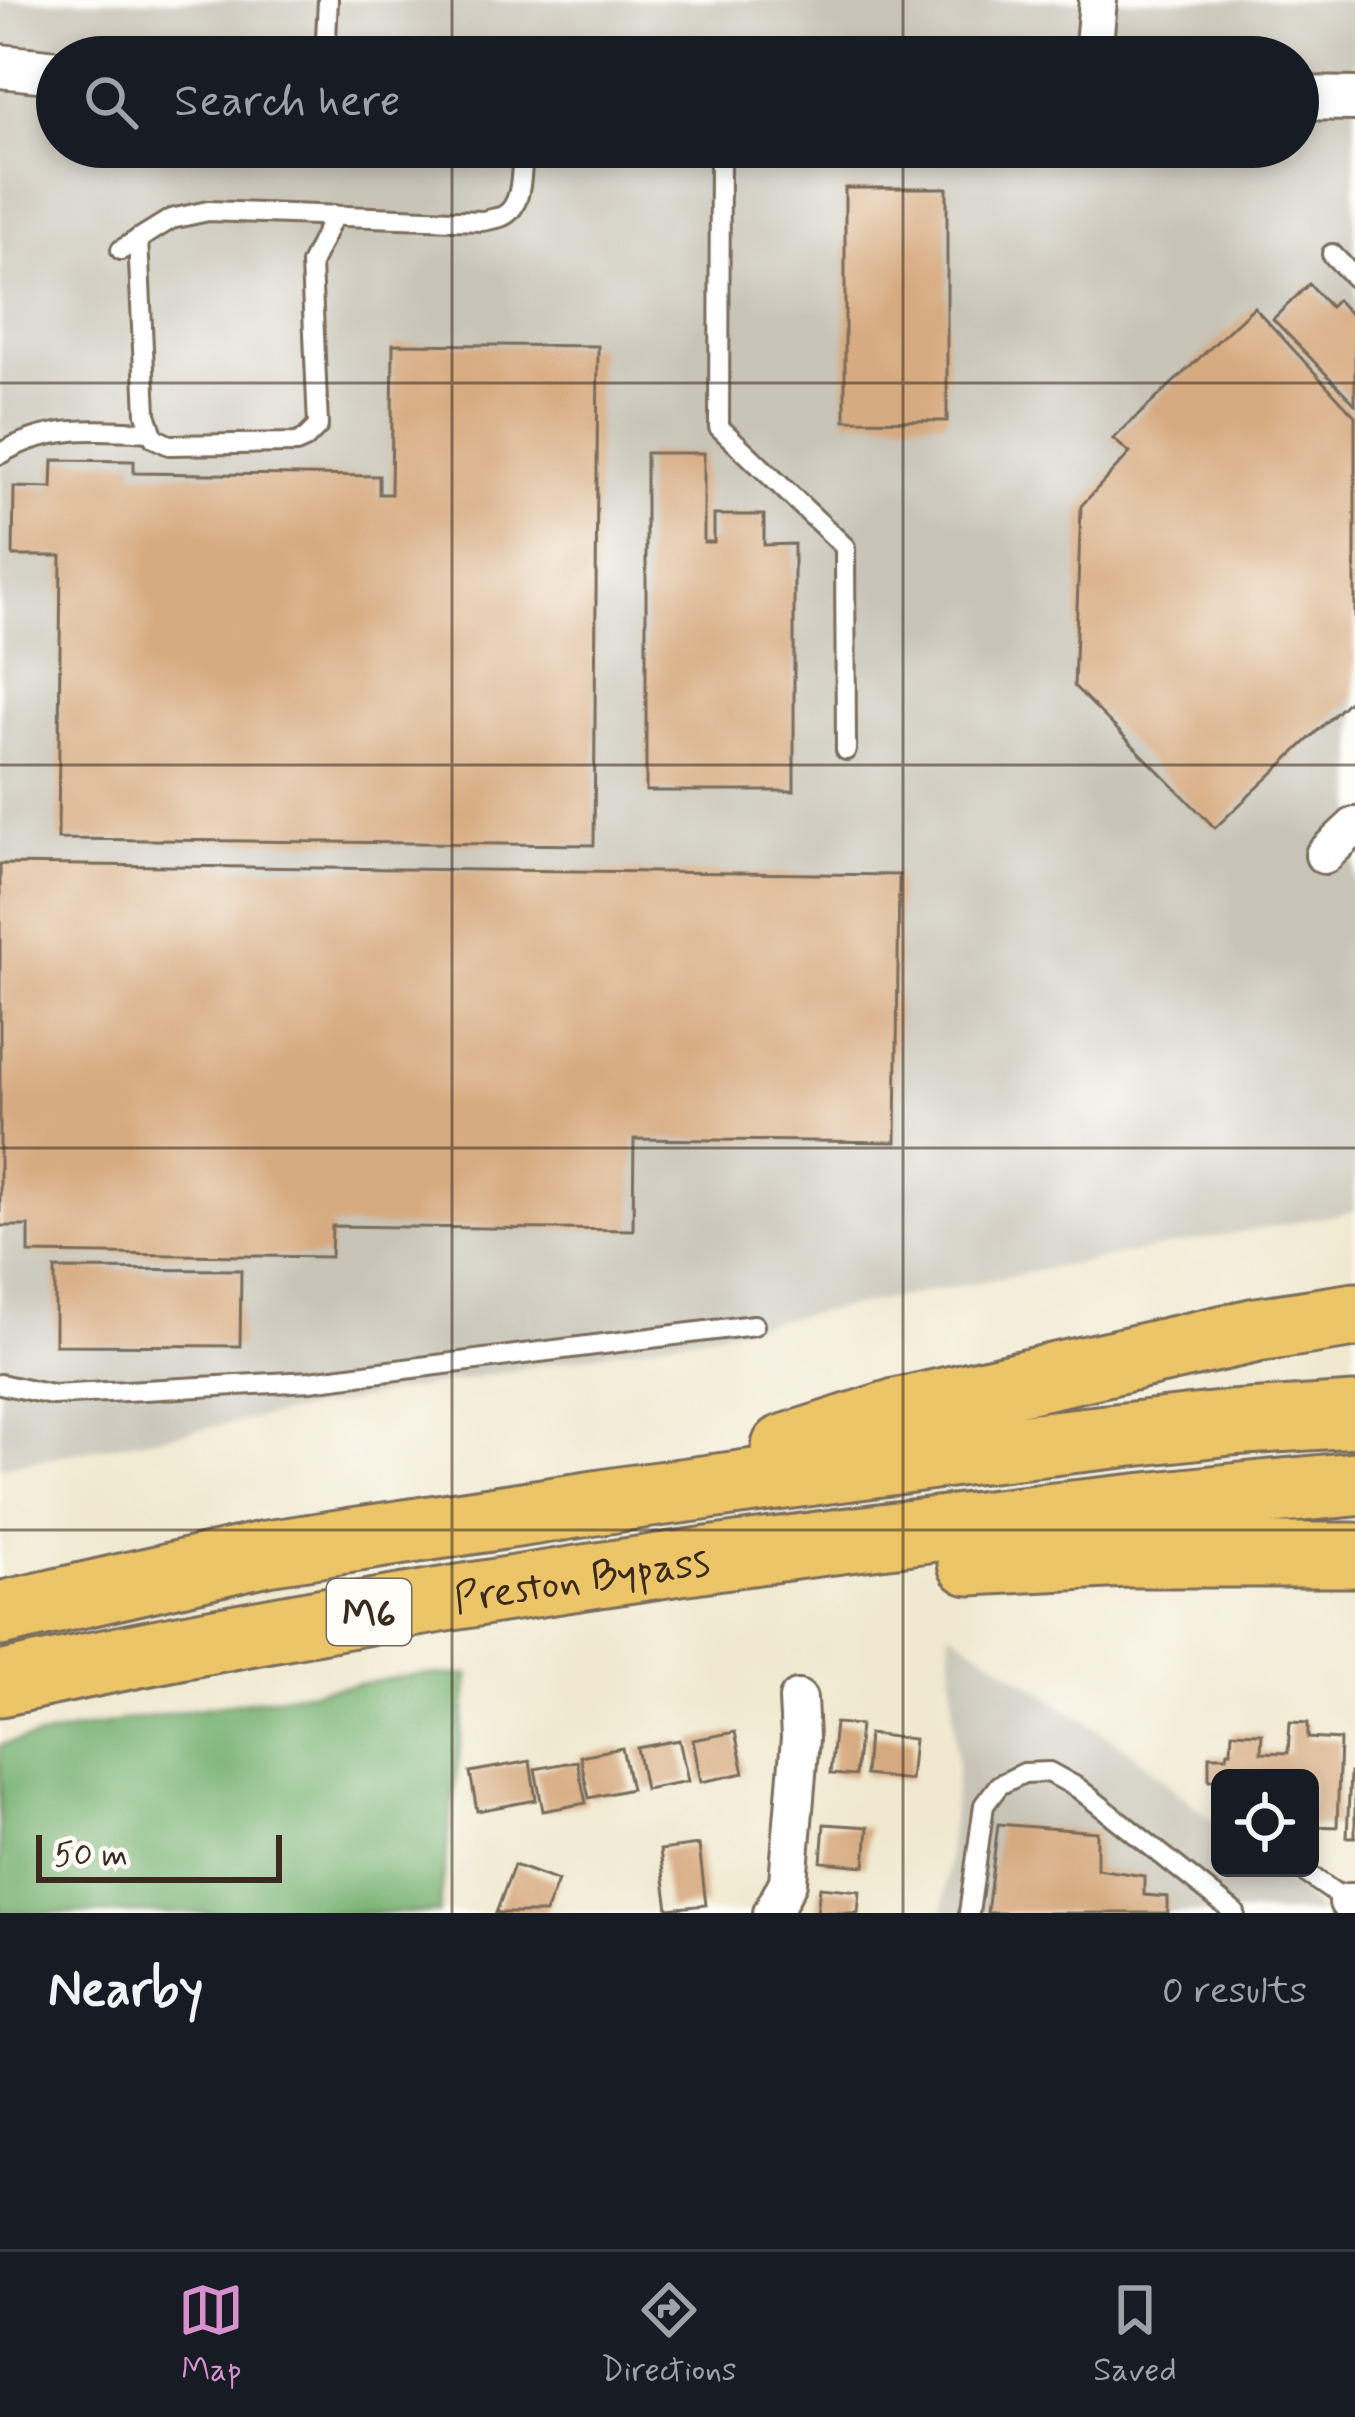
<!DOCTYPE html>
<style>
:root{--surface:#171b24;--page:#20242c;--text:#f1f3f6;--muted:#9ea1a6;--line:#363941;--accent:#d690ce}
body{margin:0;font-family:Mynerve,sans-serif;background:var(--page);color:var(--text)}
.controls{position:absolute;right:36px;bottom:36px;display:grid;overflow:hidden;border-radius:18px;box-shadow:0 6px 18px #0003}
.controls button{width:108px;height:108px;display:grid;place-items:center;padding:0;border:0;border-bottom:3px solid var(--line);background:var(--surface);color:var(--text);font:60px sans-serif}
.scale{position:absolute;left:36px;bottom:30px;width:246px;box-sizing:border-box;padding-left:12px;border:6px solid #3b2a1e;border-top:0;font-size:33px;line-height:42px;white-space:nowrap;color:#3b2a1e;-webkit-text-stroke:9px #fdfcf7;paint-order:stroke}
.list{margin:0;padding:0;list-style:none}
h2{display:flex;justify-content:space-between;align-items:center;height:156px;margin:0;padding:0 48px;font-size:51px}
h2 small{font-size:39px;font-weight:400;color:var(--muted)}
.icon{flex:none;width:66px;height:66px;fill:none;stroke:currentColor;stroke-width:2;stroke-linecap:round;stroke-linejoin:round}
.map{position:relative;flex:none;width:1355px;height:1913px;overflow:hidden}
.search{position:absolute;background:var(--surface);box-shadow:0 6px 18px #0003;left:36px;right:36px;top:36px;height:132px;display:flex;align-items:center;gap:30px;box-sizing:border-box;padding:0 42px;border-radius:66px;color:var(--muted);font-size:45px}
.sheet{height:336px;background:var(--surface)}
nav{display:flex;justify-content:space-around;align-items:center;box-sizing:border-box;height:168px;border-top:3px solid var(--line);background:var(--surface);font-size:33px;color:var(--muted)}
nav a{display:grid;justify-items:center;gap:6px}
nav .on{color:var(--accent)}
.map>svg:first-child{display:block}
.industrial{fill:#c8c4b8;fill-rule:evenodd}
.forest{fill:#74b070;stroke:#586d47;stroke-width:3}
.building{fill:#d7ab81}
.lines{fill:none;stroke-linecap:round;stroke-linejoin:round}
.service-casing{stroke:#7a6d5c;stroke-width:24}
.minor-casing{stroke:#7a6d5c;stroke-width:42}
.tertiary-casing{stroke:#7a6d5c;stroke-width:48}
.motorway-casing{stroke:#7a6d5c;stroke-width:69}
.service{stroke:#fff;stroke-width:18}
.minor{stroke:#fff;stroke-width:36}
.tertiary{stroke:#fff;stroke-width:42}
.motorway{stroke:#edc569;stroke-width:63}
.grid{fill:none;stroke:#3b2a1e;stroke-width:3;stroke-opacity:0.55}
.labels{text-anchor:middle;stroke-width:10;stroke-linejoin:round;paint-order:stroke}
.shield{fill:#fdfcf7;stroke:#75695f;stroke-width:3}
.shield-label{font-size:39px;font-weight:bold;fill:#3b2a1e}
.street-label{font-size:42px;fill:#3b2a1e;stroke:#fdfcf7}
</style>
<div class="map">
<svg width="1355" height="1913" viewBox="0 0 1355 1913">
<rect width="100%" height="100%" fill="#fdfcf7"/>
<filter id="ink" filterUnits="userSpaceOnUse"><feTurbulence type="fractalNoise" baseFrequency=".00833" numOctaves="2"/><feDisplacementMap in="SourceGraphic" scale="24" xChannelSelector="R" yChannelSelector="G"/><feConvolveMatrix kernelMatrix="1 2 1 2 8 2 1 2 1" color-interpolation-filters="sRGB"/></filter>
<filter id="wash" filterUnits="userSpaceOnUse"><feTurbulence type="fractalNoise" baseFrequency=".004" numOctaves="4" result="noise"/><feDisplacementMap in="SourceGraphic" scale="48" xChannelSelector="R" yChannelSelector="G"/><feGaussianBlur stdDeviation="2.7" result="paint"/><feColorMatrix in="noise" values="0 0 0 0 0 0 0 0 0 0 0 0 0 0 0 0 0 1.4 0 .05"/><feComposite in="paint" operator="in"/></filter>
<g filter="url(#wash)">
<rect width="100%" height="100%" fill="#f0e9d0"/>
<!-- industrial -->
<g class="industrial">
<path d="M0,0H1355V1211L0,1467ZM57,57H1298V147H57Z"/>
<polygon points="949,1630 1133,1753 1220,1827 1220,1868 1269,1868 1322,1913 943,1913 957,1766"/>
</g>
<!-- forest -->
<polygon class="forest" points="416,1675 469,1675 439,1913 0,1913 0,1745 121,1721"/>
<g id="blocks">
<!-- building -->
<g class="building">
<polygon points="845,188 947,188 947,421 845,420"/>
<polygon points="1309,284 1330,307 1337,300 1355,319 1355,404 1273,319"/>
<polygon points="1254,307 1355,416 1355,695 1215,828 1074,686 1081,506 1130,453 1113,439"/>
<polygon points="393,344 598,346 594,845 58,839 61,556 13,556 14,487 52,488 53,460 134,461 134,473 379,476 379,494 391,494"/>
<polygon points="646,453 704,453 704,542 714,542 714,515 764,515 764,545 794,544 794,791 646,791"/>
<polygon points="0,864 899,875 896,1142 634,1139 633,1230 332,1226 331,1257 29,1253 29,1226 0,1226"/>
<polygon points="55,1269 241,1270 240,1346 55,1345"/>
<polygon points="1290,1722 1308,1723 1308,1738 1340,1740 1337,1827 1310,1826 1310,1778 1209,1780 1209,1756 1227,1756 1228,1751 1231,1751 1232,1732 1262,1733 1261,1752 1288,1753"/>
<polygon points="835,1723 860,1725 855,1776 830,1774"/>
<polygon points="735,1732 744,1773 701,1782 693,1740"/>
<polygon points="868,1734 914,1739 910,1780 865,1775"/>
<polygon points="679,1740 688,1781 645,1789 637,1748"/>
<polygon points="622,1748 631,1789 589,1798 580,1756"/>
<polygon points="530,1761 536,1800 477,1811 470,1772"/>
<polygon points="577,1761 586,1803 543,1811 535,1769"/>
<polygon points="1350,1773 1355,1773 1355,1837 1347,1837"/>
<polygon points="824,1824 868,1827 865,1866 821,1862"/>
<polygon points="998,1824 1097,1832 1097,1869 1144,1876 1144,1895 1168,1897 1168,1913 987,1913"/>
<polygon points="699,1845 706,1905 668,1909 660,1850"/>
<polygon points="514,1865 558,1881 545,1913 496,1913"/>
<polygon points="820,1887 860,1891 858,1913 817,1913"/>
</g>
</g>
</g>
<g filter="url(#ink)">
<use href="#blocks" fill-opacity="0" stroke="#7a6d5c" stroke-width="3"/>
<g class="lines">
<!-- service casing -->
<g class="service-casing">
<g id="service">
<polyline points="325,57 328,0"/>
<polyline points="720,147 719,427 845,547 846,750"/>
<polyline points="138,239 146,414 154,438 169,445 296,443 305,439 318,426 311,264 334,215"/>
<path d="M121,250L171,219L208,211L482,221C484,221 501,217 503,216C524,206 521,167 523,147"/>
<polyline points="1332,254 1355,278"/>
<path d="M0,454C47,425 97,429 150,432"/>
<polyline points="0,1384 52,1395 310,1381 754,1325"/>
<polyline points="1299,1868 1348,1902"/>
<polyline points="969,1913 984,1805 999,1785 1024,1773 1049,1772 1078,1788 1235,1913"/>
</g>
</g>
<!-- minor casing -->
<g class="minor-casing">
<g id="minor">
<polyline points="1093,57 1098,0"/>
<polyline points="1324,855 1355,826"/>
<polyline points="1348,1902 1355,1902"/>
<polyline points="772,1913 788,1882 800,1738 798,1699"/>
</g>
</g>
<!-- tertiary casing -->
<g class="tertiary-casing">
<g id="tertiary">
<polyline points="0,66 57,72"/>
<polyline points="1298,98 1355,99"/>
</g>
</g>
<!-- motorway casing -->
<g class="motorway-casing">
<g id="motorway">
<polyline points="784,1447 896,1411 1257,1330 1355,1315"/>
<polyline points="970,1563 1128,1555 1355,1555"/>
<polyline points="0,1614 267,1553 628,1498 964,1453 1230,1423 1355,1415"/>
<path id="s1" d="M0,1684C447,1587 900,1527 1355,1484"/>
</g>
</g>
<!-- service -->
<use href="#service" class="service"/>
<!-- minor -->
<use href="#minor" class="minor"/>
<!-- tertiary -->
<use href="#tertiary" class="tertiary"/>
<!-- motorway -->
<use href="#motorway" class="motorway"/>
</g>
</g>
<!-- grid -->
<path class="grid" d="M452,0V57M903,0V57M452,147V1913M903,147V1913M0,383H1355M0,765H1355M0,1148H1355M0,1530H1355"/>
<g class="labels">
<!-- shield labels -->
<rect class="shield" x="327" y="1579" width="84" height="66" rx="9"/>
<g class="shield-label">
<text x="369" y="1626">M6</text>
</g>
<!-- street labels -->
<g class="street-label">
<text dy="15" stroke="none"><textPath href="#s1" startOffset="591">Preston Bypass</textPath></text>
</g>
</g>
</svg>
<div class="controls">
<button><svg class="icon" aria-label="locate" viewBox="0 0 24 24"><circle cx="12" cy="12" r="6"/><path d="M12 2v4M12 18v4M2 12h4M18 12h4"/></svg></button>
</div>
<div class="scale">50 m</div>
<div class="search"><svg class="icon" aria-label="search" viewBox="0 0 24 24"><circle cx="10" cy="10" r="6"/><path d="M15 15l6 6"/></svg>Search here</div>
</div>
<section class="sheet">
<h2>Nearby<small>0 results</small></h2>
<ul class="list">
</ul>
</section>
<nav>
<a class="on"><svg class="icon" aria-label="map" viewBox="0 0 24 24"><path d="M3 6l6-2 6 2 6-2v14l-6 2-6-2-6 2zM9 4v14M15 6v14"/></svg>Map</a>
<a><svg class="icon" aria-label="directions" viewBox="0 0 24 24"><path d="M12 3l9 9-9 9-9-9zM9 14v-3h6M13 9l2 2-2 2"/></svg>Directions</a>
<a><svg class="icon" aria-label="saved" viewBox="0 0 24 24"><path d="M7 4h10v16l-5-4-5 4z"/></svg>Saved</a>
</nav>
